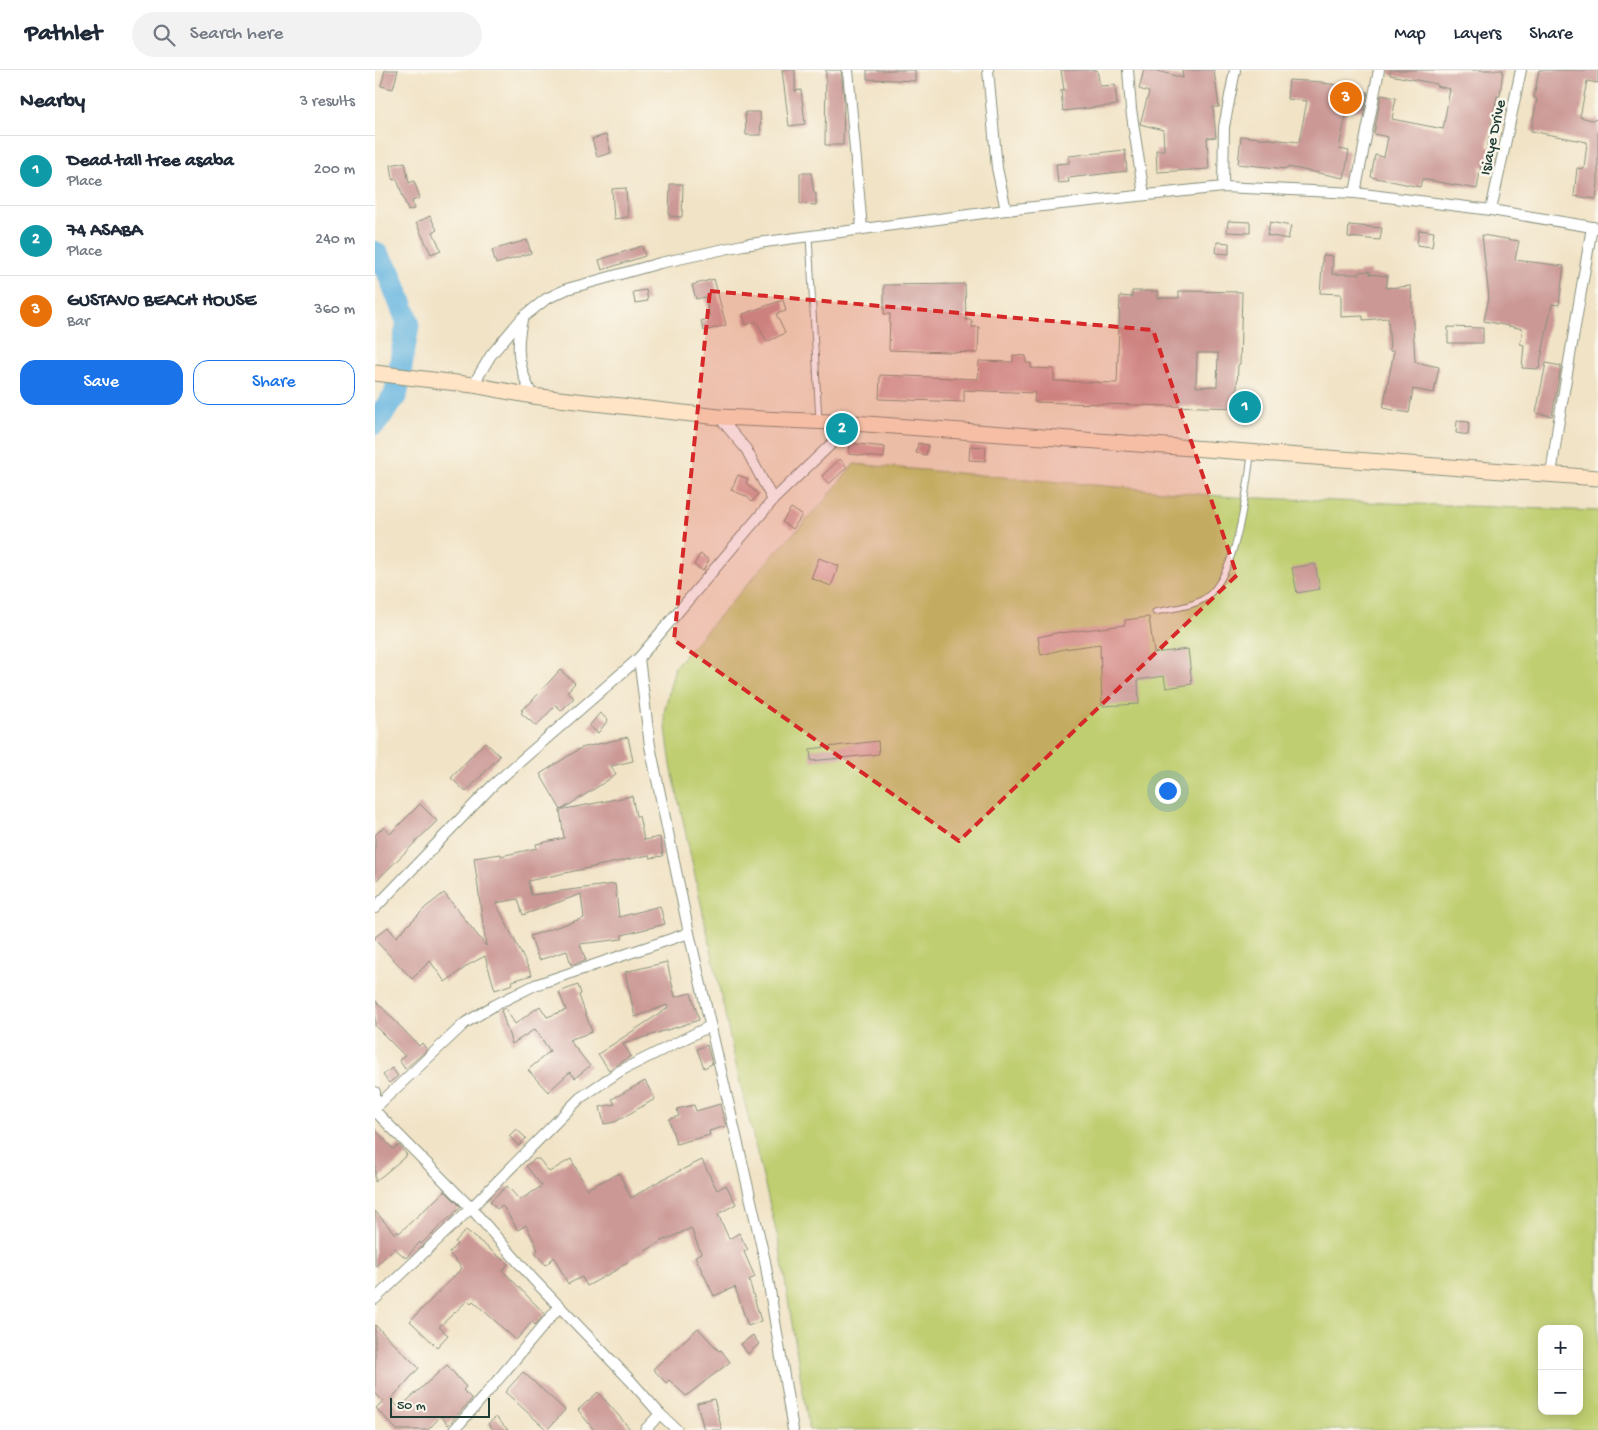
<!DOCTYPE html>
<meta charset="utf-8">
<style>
:root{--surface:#fff;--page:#f2f2f3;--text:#1f2937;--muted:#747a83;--line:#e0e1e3;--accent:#1a73e8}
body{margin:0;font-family:"Gochi Hand",sans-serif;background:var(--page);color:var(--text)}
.controls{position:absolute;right:15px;bottom:15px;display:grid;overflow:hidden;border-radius:10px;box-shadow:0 2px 12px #0003}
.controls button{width:45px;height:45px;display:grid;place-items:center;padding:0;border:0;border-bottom:1px solid var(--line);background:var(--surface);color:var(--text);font:25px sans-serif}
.scale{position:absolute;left:15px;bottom:12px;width:100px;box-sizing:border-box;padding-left:5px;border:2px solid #1f3d34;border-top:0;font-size:14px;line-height:18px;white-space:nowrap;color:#1f3d34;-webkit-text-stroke:4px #fbf7ec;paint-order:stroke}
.you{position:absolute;left:792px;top:720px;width:18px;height:18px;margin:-12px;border:4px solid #fff;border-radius:50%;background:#1a73e8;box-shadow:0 0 0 8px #1a73e833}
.badge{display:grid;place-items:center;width:32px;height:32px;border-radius:50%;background:var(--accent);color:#fff;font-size:16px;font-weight:700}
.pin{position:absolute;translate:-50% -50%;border:2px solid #fff;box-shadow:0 1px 5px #0006}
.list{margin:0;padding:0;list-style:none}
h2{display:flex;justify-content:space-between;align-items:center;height:65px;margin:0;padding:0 20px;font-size:21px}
h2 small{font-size:16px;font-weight:400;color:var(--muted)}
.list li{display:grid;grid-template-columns:32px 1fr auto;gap:15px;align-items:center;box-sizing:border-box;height:70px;padding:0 20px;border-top:1px solid var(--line)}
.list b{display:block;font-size:19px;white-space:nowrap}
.list p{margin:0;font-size:16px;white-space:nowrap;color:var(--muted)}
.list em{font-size:16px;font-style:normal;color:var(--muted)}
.actions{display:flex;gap:10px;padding:15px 20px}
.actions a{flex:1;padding:11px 0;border:1px solid var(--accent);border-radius:15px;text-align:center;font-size:18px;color:var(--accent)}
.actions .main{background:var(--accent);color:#fff}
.icon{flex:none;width:28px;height:28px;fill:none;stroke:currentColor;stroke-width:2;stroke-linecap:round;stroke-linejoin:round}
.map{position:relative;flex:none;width:1223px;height:1360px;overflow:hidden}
header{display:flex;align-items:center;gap:30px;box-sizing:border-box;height:70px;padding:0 25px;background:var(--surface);border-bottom:1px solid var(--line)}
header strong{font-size:24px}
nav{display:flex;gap:28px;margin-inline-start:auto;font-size:18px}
.search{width:350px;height:45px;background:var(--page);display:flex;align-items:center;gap:12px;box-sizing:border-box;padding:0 18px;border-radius:28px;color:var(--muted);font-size:19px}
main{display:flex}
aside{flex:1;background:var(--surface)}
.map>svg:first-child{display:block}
.green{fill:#bfce70;stroke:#6f8652;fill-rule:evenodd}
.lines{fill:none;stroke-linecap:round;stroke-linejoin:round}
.river{stroke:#65b5e0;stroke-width:24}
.building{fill:#cb9895;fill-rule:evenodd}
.service-casing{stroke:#88907d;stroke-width:7}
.minor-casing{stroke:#88907d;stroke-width:12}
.secondary-casing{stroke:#88907d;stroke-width:17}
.service{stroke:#fff;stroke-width:5}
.minor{stroke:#fff;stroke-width:10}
.secondary{stroke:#ffe4c6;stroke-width:15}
.marked{fill:#d62828;fill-opacity:0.2;stroke:#d62828;stroke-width:4;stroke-dasharray:10 6;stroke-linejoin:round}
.labels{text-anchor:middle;stroke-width:5;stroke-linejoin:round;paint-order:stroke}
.street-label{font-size:16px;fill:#1f3d34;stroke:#fbf7ec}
</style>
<header>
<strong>Pathlet</strong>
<div class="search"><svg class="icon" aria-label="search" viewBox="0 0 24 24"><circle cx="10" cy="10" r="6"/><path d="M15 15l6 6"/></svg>Search here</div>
<nav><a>Map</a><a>Layers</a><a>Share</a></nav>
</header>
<main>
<aside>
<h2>Nearby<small>3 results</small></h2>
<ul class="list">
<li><span class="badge" style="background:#0f9aa8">1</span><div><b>Dead tall tree asaba</b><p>Place</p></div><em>200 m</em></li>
<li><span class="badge" style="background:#0f9aa8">2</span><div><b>74 ASABA</b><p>Place</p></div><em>240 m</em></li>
<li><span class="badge" style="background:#e8710a">3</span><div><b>GUSTAVO BEACH HOUSE</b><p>Bar</p></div><em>360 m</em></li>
</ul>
<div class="actions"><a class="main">Save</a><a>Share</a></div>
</aside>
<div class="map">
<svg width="1223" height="1360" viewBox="0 0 1223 1360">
<rect width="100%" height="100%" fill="#fbf7ec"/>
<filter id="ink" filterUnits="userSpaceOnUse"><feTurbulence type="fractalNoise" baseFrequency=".02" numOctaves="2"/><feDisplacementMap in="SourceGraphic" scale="10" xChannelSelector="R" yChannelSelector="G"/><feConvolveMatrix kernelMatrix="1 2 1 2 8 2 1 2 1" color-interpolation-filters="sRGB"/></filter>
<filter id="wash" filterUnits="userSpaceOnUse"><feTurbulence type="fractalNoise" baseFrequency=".0096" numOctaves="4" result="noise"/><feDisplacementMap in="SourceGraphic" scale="20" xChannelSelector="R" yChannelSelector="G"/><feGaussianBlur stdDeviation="1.12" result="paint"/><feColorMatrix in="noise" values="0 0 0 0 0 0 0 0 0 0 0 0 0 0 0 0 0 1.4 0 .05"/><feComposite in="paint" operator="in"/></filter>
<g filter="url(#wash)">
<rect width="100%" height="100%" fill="#f1e3c6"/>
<!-- green -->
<path class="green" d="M479,394L857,427L1223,441V1360H434L404,1173L364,1009L296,695L289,643L300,596L401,482L451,429ZM1167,1259H1204V1341H1167Z"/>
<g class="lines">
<!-- river -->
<polyline class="river" points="0,183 14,203 33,252 21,324 0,353"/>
</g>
<g id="blocks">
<!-- building -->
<g class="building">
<polygon points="10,0 23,0 18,19 6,16"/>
<polygon points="407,0 420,0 420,21 426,20 430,54 414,56"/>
<polygon points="451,0 466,0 469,30 468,75 450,75"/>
<polygon points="492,0 540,0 540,11 492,9"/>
<polygon points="686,0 722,0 725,16 740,15 742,35 688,41 686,20 689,20"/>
<polygon points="769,0 779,0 808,8 807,0 839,0 844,37 838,37 841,67 832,68 834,99 782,102 781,80 789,80 788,60 765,54 774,22 764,19"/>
<polygon points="1015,0 1128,0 1125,26 1122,26 1112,77 1121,78 1118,99 1106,96 1102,119 1047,109 1045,117 996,107 1000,85 1009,87 1013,67 999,64 1006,25 1021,28 1017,49 1068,59 1075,19 1061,16 1062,14 1015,5"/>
<polygon points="1164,0 1223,0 1223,13 1212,11 1205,47 1217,50 1223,49 1223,112 1221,129 1199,126 1202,98 1209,99 1212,72 1156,61 1162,29 1159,28"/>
<polygon points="914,10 947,12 947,13 989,18 989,21 993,22 989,41 972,40 964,79 974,81 969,108 913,97 912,99 863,94 866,66 924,72 932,31 912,29"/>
<polygon points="370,42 385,42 386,65 371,65"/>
<polygon points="231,65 236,83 222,87 217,69"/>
<polygon points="750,80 752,101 693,108 694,112 683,113 681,94 694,93 694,86"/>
<polygon points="30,92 34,113 39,111 45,128 37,131 39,139 33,141 22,109 18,110 16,95"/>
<polygon points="425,103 436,103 439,123 441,123 441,135 425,134"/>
<polygon points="295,114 308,114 307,147 294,146"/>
<polygon points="251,118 253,147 239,149 237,119"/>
<polygon points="55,146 62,160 58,162 66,180 56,184 41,153"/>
<polygon points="853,151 875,152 875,163 852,162"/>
<polygon points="895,152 916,156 913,169 892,165"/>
<polygon points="974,155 1007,158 1005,170 973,167"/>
<polygon points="1044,160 1059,162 1057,177 1042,175"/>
<polygon points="1107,165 1144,171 1140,190 1189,196 1184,235 1177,234 1164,299 1147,298 1149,275 1145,274 1148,259 1109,251 1114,227"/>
<polygon points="152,170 156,183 121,194 117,180"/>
<polygon points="842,172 854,173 854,184 841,183"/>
<polygon points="267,176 270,186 227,200 224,190"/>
<polygon points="948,185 958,186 957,204 985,204 984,202 995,201 995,204 1013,206 1011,218 1036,216 1040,292 1064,297 1059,323 1038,319 1034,343 1008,338 1019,281 1015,281 1013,248 988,250 988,246 966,247 966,224 945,223"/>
<polygon points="339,209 351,255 329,261 326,251 335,248 330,227 321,229 317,215"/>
<polygon points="590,214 591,250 597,250 597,257 604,257 603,283 514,280 515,244 509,244 509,215"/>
<polygon points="271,220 273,231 260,233 258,222"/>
<path d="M757,221H783V228H804V221L867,222L865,294L863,295L861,338L659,332L660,323L589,320V332L504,329L505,305L603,309L604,291L638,292V285L651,286V293H656V298L679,299V311L742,313L745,226L757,227ZM822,283H843L842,316L821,317Z"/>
<polygon points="408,230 411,241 401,244 410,263 392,272 381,251 371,255 368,244"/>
<polygon points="1073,257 1108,258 1108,273 1073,273"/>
<polygon points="1171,293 1186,296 1177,346 1161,343"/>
<polygon points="1082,351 1094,352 1093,365 1081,363"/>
<polygon points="475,373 510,377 509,388 474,384"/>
<polygon points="543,373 553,375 551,385 541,383"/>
<polygon points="595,376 611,377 610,391 594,390"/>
<polygon points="465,389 472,397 454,414 447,406"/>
<polygon points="363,405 373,409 371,413 383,424 377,432 371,426 356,420"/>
<polygon points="416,438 427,445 418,459 407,452"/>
<polygon points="325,484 334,490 328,501 319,495"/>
<polygon points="444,488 464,496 456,516 436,508"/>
<polygon points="940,494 945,519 922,523 917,498"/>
<polygon points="774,547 779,583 813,579 817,614 791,618 789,606 763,610 764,634 727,636 725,574 689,579 666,585 663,567 686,562 686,563 750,555 750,550"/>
<polygon points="185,600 200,613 192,622 199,628 186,641 181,635 161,656 146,643 148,641 146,640 155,633"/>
<polygon points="225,643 233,650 223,663 214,656"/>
<polygon points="253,667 258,691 236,696 241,705 186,740 165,704 206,678"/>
<polygon points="503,671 504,684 436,691 435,679"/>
<polygon points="110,672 125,686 91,722 76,708"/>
<polygon points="257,726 261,746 264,746 269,770 285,767 288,786 275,788 274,785 153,811 156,825 240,814 244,847 285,836 290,854 247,865 247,869 205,874 211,890 196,895 192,881 164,890 155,866 209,848 206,824 148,845 143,829 121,833 157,905 137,911 138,914 120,920 110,886 95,894 70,912 55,891 37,909 0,870 0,867 13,857 21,867 51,837 69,823 111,876 99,788 126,784 126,786 162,778 161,774 189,768 185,740"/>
<polygon points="45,734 62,751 0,812 0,765 9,757 15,764"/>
<polygon points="292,892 300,927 316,923 324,950 248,974 256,986 234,1000 223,984 293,938 292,935 260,947 250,902"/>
<polygon points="203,915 206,924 204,925 217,962 194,970 215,996 200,1008 195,1002 173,1022 153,1000 175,981 160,959 137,974 126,940 130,938 140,954 165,936 172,947 191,940 184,922"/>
<polygon points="0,930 44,976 47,973 52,980 30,999 24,990 30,986 0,956"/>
<polygon points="332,975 337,994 329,998 322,979"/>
<polygon points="17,998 23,1006 14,1013 8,1005"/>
<polygon points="270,1011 280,1029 240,1052 229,1054 225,1037 240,1034 237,1029"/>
<polygon points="345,1034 351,1056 334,1061 335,1065 301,1074 294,1049 304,1046 302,1039 319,1035 321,1041"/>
<polygon points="0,1059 18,1079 24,1075 32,1085 0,1112"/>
<polygon points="141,1059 151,1068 144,1076 134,1066"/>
<polygon points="160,1089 164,1089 174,1102 196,1089 212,1119 244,1103 256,1128 286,1110 327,1090 342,1120 351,1115 361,1134 343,1144 354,1169 364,1163 373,1180 369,1182 380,1207 374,1210 386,1251 373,1256 360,1217 339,1226 320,1186 326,1183 316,1158 291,1170 290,1169 244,1197 245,1198 212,1216 207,1207 193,1214 179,1187 171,1195 160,1183 163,1180 151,1155 143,1160 127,1135 122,1139 115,1131 132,1116 145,1130 167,1116 151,1096"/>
<polygon points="70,1121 86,1137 46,1174 45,1172 31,1188 19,1178 0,1197 0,1141 20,1164 22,1161 24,1163"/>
<polygon points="91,1160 133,1194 128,1201 170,1244 160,1255 157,1252 141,1270 98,1231 96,1233 93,1230 64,1257 73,1265 62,1277 35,1251 87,1198 74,1183 82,1174 80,1172"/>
<polygon points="0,1255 44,1298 16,1329 24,1338 72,1295 91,1317 88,1320 97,1329 73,1355 66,1346 53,1360 22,1360 1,1338 8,1331 0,1323"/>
<polygon points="323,1258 344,1281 346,1280 355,1292 311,1326 294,1310 291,1313 278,1299"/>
<polygon points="378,1265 384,1274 373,1284 366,1274"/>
<polygon points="148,1302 190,1340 172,1360 130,1322"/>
<polygon points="223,1322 256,1360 219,1360 203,1340"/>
<polygon points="339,1329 347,1360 329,1360 322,1333"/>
<polygon points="121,1347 133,1360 119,1360 113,1354"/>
</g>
</g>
</g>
<g filter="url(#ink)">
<use href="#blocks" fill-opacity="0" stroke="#88907d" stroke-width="1"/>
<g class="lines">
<!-- service casing -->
<g class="service-casing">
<g id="service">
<polyline points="434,166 444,351"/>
<path d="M780,542C794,539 811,538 825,531C862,513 871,423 876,385"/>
</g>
</g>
<!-- minor casing -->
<g class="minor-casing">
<g id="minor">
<polyline points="473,0 487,159"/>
<polyline points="613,0 622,98 631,140"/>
<polyline points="753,0 756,39 769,125"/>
<polyline points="848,117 849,57 860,0"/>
<polyline points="980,123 1004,0"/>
<polyline points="1116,140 1146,0"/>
<path d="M147,250C140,281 144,297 157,326"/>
<polyline points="98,315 116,285 147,248 171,229 192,219 285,193 368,175 631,140 848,117 980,123 1116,140 1223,158"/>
<polyline points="344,347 371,379 398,430"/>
<polyline points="1176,405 1183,356 1217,157"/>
<polyline points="264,588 275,676 314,863 390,1191 418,1360"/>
<polyline points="0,838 118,715 264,588 398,430 478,353"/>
<polyline points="0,1022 0,1031"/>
<polyline points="0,1038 90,953 120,935 160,915 314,863"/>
<polyline points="0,1041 96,1138 158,1209 256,1311 285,1344 302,1360"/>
<polyline points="0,1229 96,1138 205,1028 245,1001 335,956"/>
<polyline points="79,1360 110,1325 185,1236"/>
<polyline points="270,1360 285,1344"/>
</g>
</g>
<!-- secondary casing -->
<g class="secondary-casing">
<polyline id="secondary" points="0,303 98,315 157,326 344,347 478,353 1223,408"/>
</g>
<!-- service -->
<use href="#service" class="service"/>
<!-- minor -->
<use href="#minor" class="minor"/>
<!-- secondary -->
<use href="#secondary" class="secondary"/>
</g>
</g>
<!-- marked area -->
<path class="marked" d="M335,221L778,260L862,505L584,771L299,570Z"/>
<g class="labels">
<!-- street labels -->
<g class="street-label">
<text transform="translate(1116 67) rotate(-78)" y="6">Isiaye Drive</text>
</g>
</g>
</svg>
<div class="controls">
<button>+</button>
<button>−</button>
</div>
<div class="scale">50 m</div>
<div class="you"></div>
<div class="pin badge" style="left:870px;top:337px;background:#0f9aa8">1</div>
<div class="pin badge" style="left:467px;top:359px;background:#0f9aa8">2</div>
<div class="pin badge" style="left:971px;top:28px;background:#e8710a">3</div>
</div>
</main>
